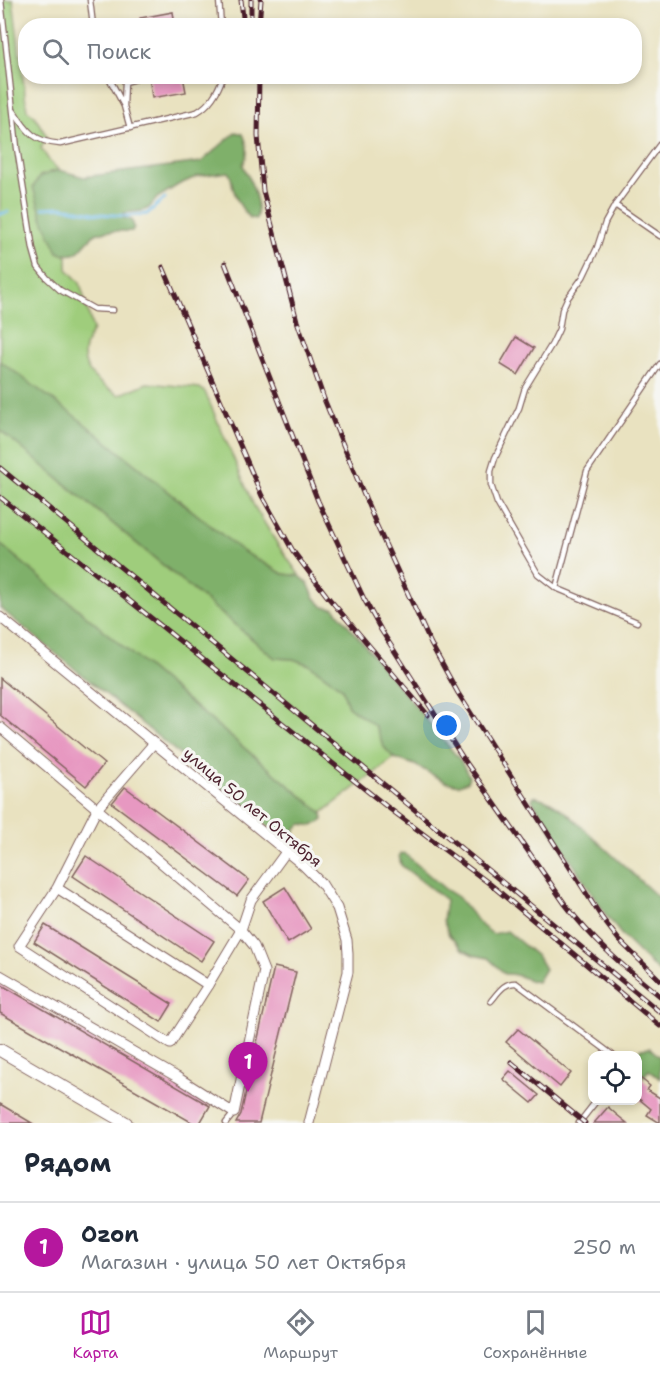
<!DOCTYPE html>
<html lang="ru">
<meta charset="utf-8">
<style>
:root{--surface:#fff;--page:#f2f2f3;--text:#1f2937;--muted:#747a83;--line:#e0e1e3;--accent:#b5179e}
body{margin:0;font-family:"Shantell Sans",sans-serif;background:var(--page);color:var(--text)}
.controls{position:absolute;right:18px;bottom:18px;display:grid;overflow:hidden;border-radius:12px;box-shadow:0 3px 9px #0003}
.controls button{width:54px;height:54px;display:grid;place-items:center;padding:0;border:0;border-bottom:2px solid var(--line);background:var(--surface);color:var(--text);font:30px sans-serif}
.you{position:absolute;left:447px;top:726px;width:21px;height:21px;margin:-15px;border:4px solid #fff;border-radius:50%;background:#1a73e8;box-shadow:0 0 0 9px #1a73e833}
.badge{display:grid;place-items:center;width:39px;height:39px;border-radius:50%;background:var(--accent);color:#fff;font-size:20px;font-weight:700}
.pin{position:absolute;translate:-50% -50px;filter:drop-shadow(0 2px 3px #0008)}
.pin::after{content:'';position:absolute;top:32px;width:21px;height:18px;background:inherit;clip-path:polygon(0 0,100% 0,50% 100%)}
.list{margin:0;padding:0;list-style:none}
h2{display:flex;justify-content:space-between;align-items:center;height:78px;margin:0;padding:0 24px;font-size:26px}
h2 small{font-size:20px;font-weight:400;color:var(--muted)}
.list li{display:grid;grid-template-columns:39px 1fr auto;gap:18px;align-items:center;box-sizing:border-box;height:90px;padding:0 24px;border-top:2px solid var(--line)}
.list b{display:block;font-size:22px;white-space:nowrap}
.list p{margin:0;font-size:20px;white-space:nowrap;color:var(--muted)}
.list em{font-size:20px;font-style:normal;color:var(--muted)}
.icon{flex:none;width:33px;height:33px;fill:none;stroke:currentColor;stroke-width:2;stroke-linecap:round;stroke-linejoin:round}
.map{position:relative;flex:none;width:660px;height:1123px;overflow:hidden}
.search{position:absolute;background:var(--surface);box-shadow:0 3px 9px #0003;left:18px;right:18px;top:18px;height:66px;display:flex;align-items:center;gap:15px;box-sizing:border-box;padding:0 21px;border-radius:24px;color:var(--muted);font-size:22px}
.sheet{height:168px;background:var(--surface)}
nav{display:flex;justify-content:space-around;align-items:center;box-sizing:border-box;height:84px;border-top:2px solid var(--line);background:var(--surface);font-size:16px;color:var(--muted)}
nav a{display:grid;justify-items:center;gap:3px}
nav .on{color:var(--accent)}
.map>svg:first-child{display:block}
.green{fill:#9fcd7b;stroke:#747653;stroke-width:1.5}
.forest{fill:#7fb06b;stroke:#64684b;stroke-width:1.5}
.lines{fill:none;stroke-linecap:round;stroke-linejoin:round}
.stream{stroke:#72bdeb;stroke-width:3}
.building{fill:#e798c1}
.service-casing{stroke:#82635f;stroke-width:7}
.minor-casing{stroke:#82635f;stroke-width:11}
.tertiary-casing{stroke:#82635f;stroke-width:14}
.service{stroke:#fff;stroke-width:4.5}
.minor{stroke:#fff;stroke-width:9}
.tertiary{stroke:#fff;stroke-width:12}
.rail-casing{stroke:#4a1f2b;stroke-width:5}
.rail{stroke:#f6f6f2;stroke-width:3;stroke-dasharray:9;stroke-linecap:butt}
.labels{text-anchor:middle;stroke-width:6;stroke-linejoin:round;paint-order:stroke}
.street-label{font-size:16px;fill:#4a1f2b;stroke:#f6f6f2}
</style>
<div class="map">
<svg width="660" height="1123" viewBox="0 0 660 1123">
<rect width="100%" height="100%" fill="#f6f6f2"/>
<filter id="ink" filterUnits="userSpaceOnUse"><feTurbulence type="fractalNoise" baseFrequency=".0167" numOctaves="2"/><feDisplacementMap in="SourceGraphic" scale="12" xChannelSelector="R" yChannelSelector="G"/><feConvolveMatrix kernelMatrix="1 2 1 2 8 2 1 2 1" color-interpolation-filters="sRGB"/></filter>
<filter id="wash" filterUnits="userSpaceOnUse"><feTurbulence type="fractalNoise" baseFrequency=".008" numOctaves="4" result="noise"/><feDisplacementMap in="SourceGraphic" scale="24" xChannelSelector="R" yChannelSelector="G"/><feGaussianBlur stdDeviation="1.35" result="paint"/><feColorMatrix in="noise" values="0 0 0 0 0 0 0 0 0 0 0 0 0 0 0 0 0 1.4 0 .05"/><feComposite in="paint" operator="in"/></filter>
<g filter="url(#wash)">
<rect width="100%" height="100%" fill="#e9e2c0"/>
<!-- green -->
<g class="green">
<path d="M0,0H13L27,110L34,115L47,137L41,148L50,162L59,170L49,172L54,242L58,252L67,256V269L80,283L93,330C90,335 86,342 85,347C79,371 101,385 119,395L147,383L200,388L205,392L254,506L278,545L300,576L283,574L242,551L80,420L0,361Z"/>
<polygon points="0,430 275,658 293,659 310,665 342,688 348,706 375,726 384,747 394,758 322,813 0,544"/>
</g>
<!-- forest -->
<g class="forest">
<path d="M236,132L243,134C248,145 249,153 243,165C250,180 262,203 256,219L250,218C243,211 237,201 234,191C231,184 233,178 228,172L198,176L178,185L157,198L149,208L142,211L124,213L122,217L132,220L134,227L132,231C122,232 108,229 98,233C81,241 82,262 58,252L43,220L33,187L40,176L59,170L84,177L201,162Z"/>
<polygon points="0,361 80,420 242,551 283,574 300,576 308,583 314,597 324,607 334,608 460,760 469,776 467,782 459,785 446,782 415,765 394,758 384,747 375,726 348,706 342,688 310,665 293,659 275,658 0,430"/>
<polygon points="0,544 322,813 323,820 313,826 302,824 296,828 293,836 286,841 0,608"/>
<polygon points="534,796 549,801 566,812 660,899 660,973 624,938 606,915 532,800"/>
<path d="M404,853L445,889L458,897L482,926L493,934L507,931L538,957L545,969L537,982C523,980 521,973 505,974L488,958L473,955L462,949L449,935L443,920L446,900L401,865L399,855Z"/>
<polygon points="650,1048 660,1057 660,1079 649,1070 643,1077 638,1072 638,1056 636,1055 641,1049"/>
</g>
<g class="lines">
<!-- stream -->
<g class="stream">
<polyline points="43,208 62,207 99,214 127,216 147,214 165,198"/>
<polyline points="0,214 8,212"/>
</g>
</g>
<g id="blocks">
<!-- building -->
<g class="building">
<polygon points="173,12 175,26 141,26 140,18"/>
<polygon points="149,76 183,76 186,92 152,98"/>
<polygon points="516,337 534,348 518,375 500,364"/>
<polygon points="0,678 104,764 86,786 0,715"/>
<polygon points="125,787 249,880 237,896 112,803"/>
<polygon points="86,856 214,941 201,961 73,876"/>
<polygon points="285,887 311,929 288,943 263,901"/>
<polygon points="45,925 172,1004 161,1022 34,942"/>
<polygon points="274,967 296,972 259,1123 236,1123 241,1114"/>
<polygon points="0,984 210,1106 200,1123 193,1123 0,1013"/>
<polygon points="518,1029 571,1073 560,1087 506,1042"/>
<polygon points="510,1071 539,1095 532,1103 503,1079"/>
<polygon points="638,1076 650,1086 647,1090 660,1098 660,1123 647,1115 651,1109 639,1099 638,1101"/>
<polygon points="0,1104 32,1123 0,1123"/>
<polygon points="608,1107 617,1115 627,1123 594,1123"/>
</g>
</g>
</g>
<g filter="url(#ink)">
<use href="#blocks" fill-opacity="0" stroke="#82635f" stroke-width="1.5"/>
<g class="lines">
<!-- service casing -->
<g class="service-casing">
<g id="service">
<polyline points="1,0 17,148 33,249 38,267 47,278 60,290 94,309 113,310"/>
<polyline points="90,0 93,26"/>
<polyline points="219,0 221,26"/>
<polyline points="108,76 123,104"/>
<path d="M14,111C27,132 35,142 60,144L197,112C211,104 218,92 223,76"/>
<polyline points="130,128 124,106 125,82 136,79"/>
<polyline points="615,205 660,236"/>
<polyline points="556,588 587,471 660,364"/>
<polyline points="637,622 556,588 538,574 497,503 491,485 491,471 495,458 519,408 525,388 552,344 559,329 562,310 567,299 583,277 597,248 605,223 615,205 660,144"/>
<path d="M491,1001C498,993 504,982 516,983L614,1056"/>
<polyline points="226,1123 234,1113"/>
<polyline points="579,1123 597,1100"/>
</g>
</g>
<!-- minor casing -->
<g class="minor-casing">
<g id="minor">
<polyline points="0,617 304,866 322,884 337,908 347,940 348,954 348,972 309,1123"/>
<polyline points="0,727 241,930 254,946 264,971 234,1113 177,1077 0,975"/>
<polyline points="57,888 208,985 170,1044 19,946 57,888 97,809 154,743"/>
<polyline points="208,985 241,930 251,900 286,852"/>
</g>
</g>
<!-- tertiary casing -->
<g class="tertiary-casing">
<polyline id="tertiary" points="0,1050 126,1123"/>
</g>
<!-- service -->
<use href="#service" class="service"/>
<!-- minor -->
<use href="#minor" class="minor"/>
<!-- tertiary -->
<use href="#tertiary" class="tertiary"/>
<!-- rail casing -->
<g class="rail-casing">
<g id="rail">
<polyline points="241,0 244,26"/>
<polyline points="251,23 251,0"/>
<polyline points="259,26 261,0"/>
<polyline points="259,76 258,136 263,191 297,321 324,399 376,524 431,644 458,693 602,918 619,940 660,980"/>
<path d="M225,263L318,501L364,599L381,630L463,758L565,904C592,940 625,968 660,996"/>
<polyline points="163,267 262,496 293,551 327,596 428,715"/>
<polyline points="0,468 660,1012"/>
<polyline points="0,497 386,806 490,884 660,1026"/>
<polyline points="511,1062 585,1123"/>
</g>
</g>
<!-- rail -->
<use href="#rail" class="rail"/>
</g>
</g>
<g class="labels">
<!-- street labels -->
<g class="street-label">
<text transform="translate(253 807) rotate(40)" y="6">улица 50 лет Октября</text>
</g>
</g>
</svg>
<div class="controls">
<button><svg class="icon" aria-label="locate" viewBox="0 0 24 24"><circle cx="12" cy="12" r="6"/><path d="M12 2v4M12 18v4M2 12h4M18 12h4"/></svg></button>
</div>
<div class="you"></div>
<div class="pin badge" style="left:248px;top:1092px">1</div>
<div class="search"><svg class="icon" aria-label="search" viewBox="0 0 24 24"><circle cx="10" cy="10" r="6"/><path d="M15 15l6 6"/></svg>Поиск</div>
</div>
<section class="sheet">
<h2>Рядом<small></small></h2>
<ul class="list">
<li><span class="badge">1</span><div><b>Ozon</b><p>Магазин · улица 50 лет Октября</p></div><em>250 m</em></li>
</ul>
</section>
<nav>
<a class="on"><svg class="icon" aria-label="map" viewBox="0 0 24 24"><path d="M3 6l6-2 6 2 6-2v14l-6 2-6-2-6 2zM9 4v14M15 6v14"/></svg>Карта</a>
<a><svg class="icon" aria-label="directions" viewBox="0 0 24 24"><path d="M12 3l9 9-9 9-9-9zM9 14v-3h6M13 9l2 2-2 2"/></svg>Маршрут</a>
<a><svg class="icon" aria-label="saved" viewBox="0 0 24 24"><path d="M7 4h10v16l-5-4-5 4z"/></svg>Сохранённые</a>
</nav>
